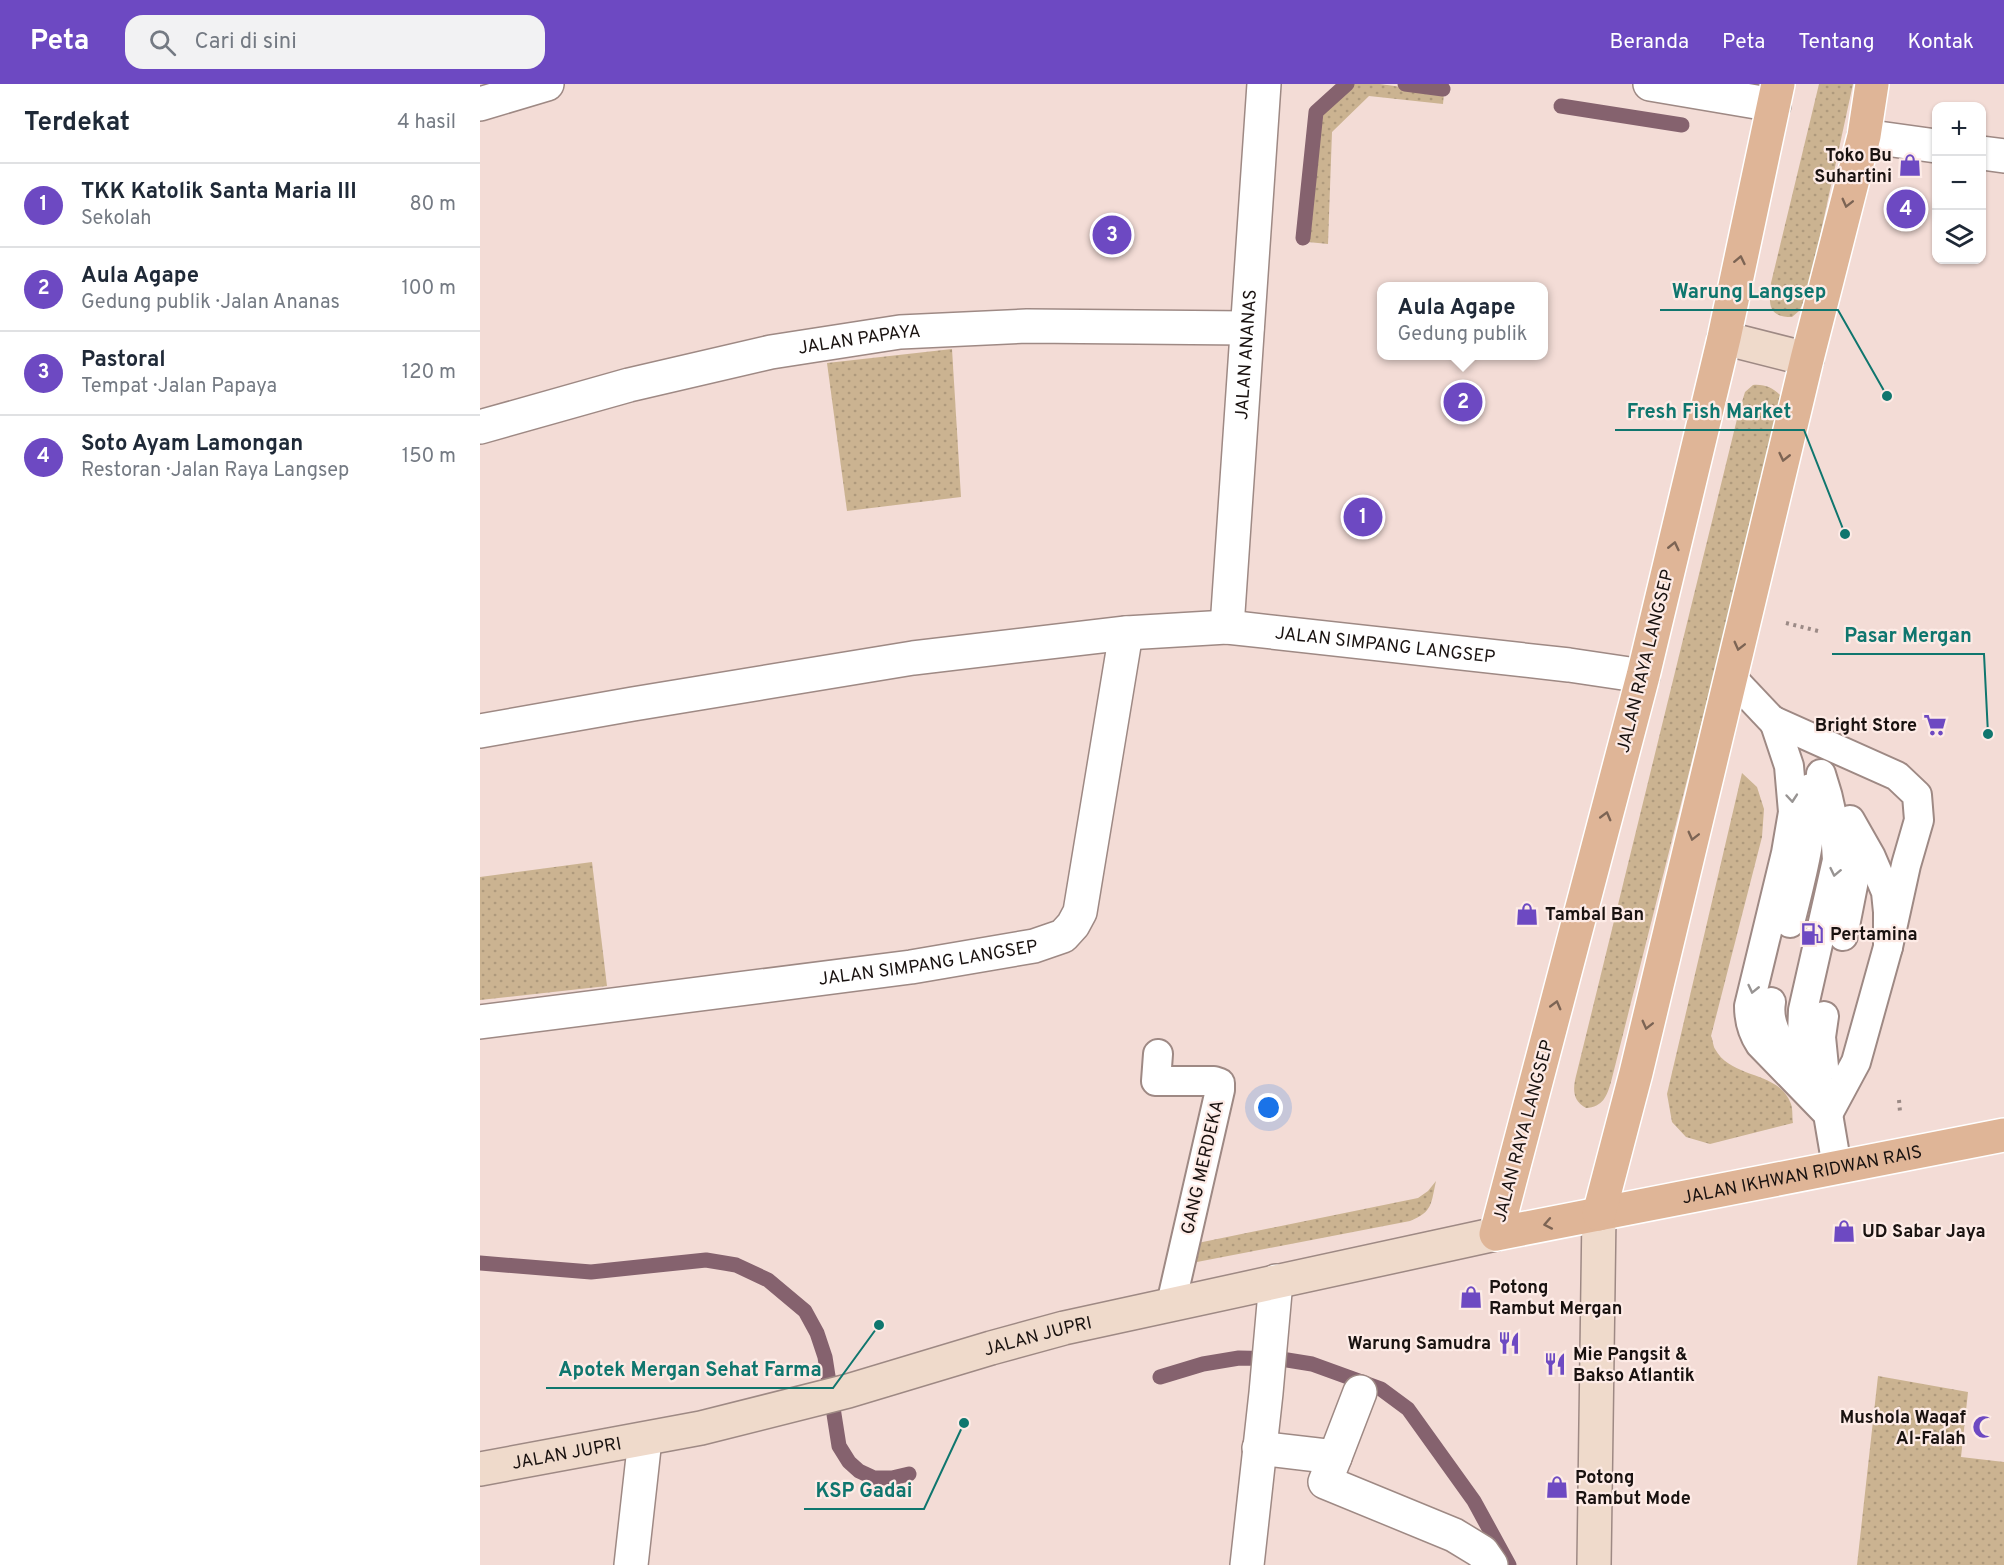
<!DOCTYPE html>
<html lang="id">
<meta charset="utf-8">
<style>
:root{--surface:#fff;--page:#f2f2f3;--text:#1f2937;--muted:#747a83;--line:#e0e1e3;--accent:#6d49c2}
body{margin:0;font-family:Overpass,sans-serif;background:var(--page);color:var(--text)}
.controls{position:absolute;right:18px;top:18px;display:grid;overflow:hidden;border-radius:12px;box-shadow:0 2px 4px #0004}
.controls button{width:54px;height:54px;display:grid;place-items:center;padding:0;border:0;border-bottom:2px solid var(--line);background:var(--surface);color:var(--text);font:30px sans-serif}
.you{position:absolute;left:789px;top:1024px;width:21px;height:21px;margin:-15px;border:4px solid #fff;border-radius:50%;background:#1a73e8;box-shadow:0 0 0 9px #1a73e833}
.badge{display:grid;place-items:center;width:39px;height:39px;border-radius:50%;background:var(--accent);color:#fff;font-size:20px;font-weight:700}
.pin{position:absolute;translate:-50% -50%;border:3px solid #fff;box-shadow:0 2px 6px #0006}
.popup{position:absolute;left:897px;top:198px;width:171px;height:78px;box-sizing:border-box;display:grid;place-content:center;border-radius:12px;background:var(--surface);filter:drop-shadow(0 2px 4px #0005);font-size:20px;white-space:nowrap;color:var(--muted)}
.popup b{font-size:22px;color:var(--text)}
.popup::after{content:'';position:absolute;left:50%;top:100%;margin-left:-12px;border:12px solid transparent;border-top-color:var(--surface)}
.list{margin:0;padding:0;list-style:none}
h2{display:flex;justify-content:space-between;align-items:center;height:78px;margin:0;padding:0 24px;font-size:26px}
h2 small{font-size:20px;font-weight:400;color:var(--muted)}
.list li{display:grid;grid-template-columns:39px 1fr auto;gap:18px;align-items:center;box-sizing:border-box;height:84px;padding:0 24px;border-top:2px solid var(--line)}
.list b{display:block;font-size:22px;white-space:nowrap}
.list p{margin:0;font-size:20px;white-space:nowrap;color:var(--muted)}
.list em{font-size:20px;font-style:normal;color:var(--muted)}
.icon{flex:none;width:33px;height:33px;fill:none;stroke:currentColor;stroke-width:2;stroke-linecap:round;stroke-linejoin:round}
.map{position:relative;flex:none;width:1524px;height:1481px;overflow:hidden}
header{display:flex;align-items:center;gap:36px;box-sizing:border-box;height:84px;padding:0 30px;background:var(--accent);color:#fff}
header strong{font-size:28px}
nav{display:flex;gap:33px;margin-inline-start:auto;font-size:21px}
.search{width:420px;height:54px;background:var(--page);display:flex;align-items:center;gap:15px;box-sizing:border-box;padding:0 21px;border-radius:18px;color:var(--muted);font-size:22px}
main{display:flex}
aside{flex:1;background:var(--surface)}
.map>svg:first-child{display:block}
.grass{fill:url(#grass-dots)}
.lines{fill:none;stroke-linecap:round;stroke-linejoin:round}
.stream{stroke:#85626e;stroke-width:15}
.lane-casing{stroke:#9e8984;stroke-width:32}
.street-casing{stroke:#9e8984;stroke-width:36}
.secondary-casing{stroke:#9e8984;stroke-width:36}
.primary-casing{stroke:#fff;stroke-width:36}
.path{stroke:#9b8a86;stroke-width:4;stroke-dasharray:3 4.5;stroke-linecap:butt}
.lane{stroke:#fff;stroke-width:28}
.street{stroke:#fff;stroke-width:33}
.secondary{stroke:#efdacb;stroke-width:33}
.primary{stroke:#dfb597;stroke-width:33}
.oneway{stroke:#7c6454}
.oneway2{stroke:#989493}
.labels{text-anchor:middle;stroke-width:4.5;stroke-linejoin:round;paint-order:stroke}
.poi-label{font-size:18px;font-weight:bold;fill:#191210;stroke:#fdebe6;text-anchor:start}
.street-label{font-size:18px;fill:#191210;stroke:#fdebe6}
.leader{fill:none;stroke:#0f766e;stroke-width:2}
.callout-dot{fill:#0f766e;stroke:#fdebe6;stroke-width:2}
.callout-label{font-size:20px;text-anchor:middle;font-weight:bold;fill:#0f766e;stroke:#fdebe6;stroke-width:4.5;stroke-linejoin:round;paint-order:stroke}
</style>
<header>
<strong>Peta</strong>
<div class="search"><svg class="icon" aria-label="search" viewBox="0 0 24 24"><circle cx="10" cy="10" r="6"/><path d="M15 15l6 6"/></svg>Cari di sini</div>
<nav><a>Beranda</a><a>Peta</a><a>Tentang</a><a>Kontak</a></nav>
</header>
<main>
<aside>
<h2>Terdekat<small>4 hasil</small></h2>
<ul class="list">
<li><span class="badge">1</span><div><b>TKK Katolik Santa Maria III</b><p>Sekolah</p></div><em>80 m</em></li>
<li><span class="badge">2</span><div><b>Aula Agape</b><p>Gedung publik · Jalan Ananas</p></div><em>100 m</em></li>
<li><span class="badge">3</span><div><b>Pastoral</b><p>Tempat · Jalan Papaya</p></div><em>120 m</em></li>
<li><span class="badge">4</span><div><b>Soto Ayam Lamongan</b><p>Restoran · Jalan Raya Langsep</p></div><em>150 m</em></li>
</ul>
</aside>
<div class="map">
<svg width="1524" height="1481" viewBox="0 0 1524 1481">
<defs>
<pattern id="grass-dots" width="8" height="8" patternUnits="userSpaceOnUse" patternTransform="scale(1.5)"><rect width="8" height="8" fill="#cbb391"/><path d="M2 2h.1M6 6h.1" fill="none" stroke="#ae997c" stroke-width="1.8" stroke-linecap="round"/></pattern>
</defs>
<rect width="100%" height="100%" fill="#f3dcd6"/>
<!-- grass -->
<g class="grass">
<polygon points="871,0 900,0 964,9 963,20 889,12 852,48 848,160 828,158 841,28"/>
<path d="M1339,0H1373L1327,212L1319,227L1312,233C1287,233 1289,220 1291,199Z"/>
<polygon points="472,265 481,413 367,427 347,279"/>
<path d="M1273,301C1285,300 1293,304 1301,312V323L1131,998C1127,1012 1123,1023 1106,1024C1091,1016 1093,1003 1097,988L1258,331L1265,308Z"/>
<path d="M1262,689L1277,703L1284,725L1282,753L1231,952C1233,956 1233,962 1235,965C1252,996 1299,986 1311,1020C1313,1026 1312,1033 1313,1039L1230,1060L1206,1053L1192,1038L1187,1010Z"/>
<polygon points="112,778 127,902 0,916 0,793"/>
<path d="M956,1097C951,1119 953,1128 930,1137L717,1178L711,1175L708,1161L938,1114L948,1107Z"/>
<polygon points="1398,1292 1488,1308 1481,1373 1524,1378 1524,1481 1377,1481"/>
</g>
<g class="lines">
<!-- stream -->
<g class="stream">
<polyline points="925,0 963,5"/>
<polyline points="1081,22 1202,41"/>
<polyline points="823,154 836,28 867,0"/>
<polyline points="0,1179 111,1188 226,1176 256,1181 288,1196 325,1227 337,1249 345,1273 359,1362 369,1378 379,1387 394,1394 412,1394 429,1390"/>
<polyline points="680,1293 723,1280 759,1274 801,1275 832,1280 901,1305 928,1325 994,1417 1029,1481"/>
</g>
<!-- lane casing -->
<g class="lane-casing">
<g id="lane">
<polyline points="1252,594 1306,651"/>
<path d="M1294,637L1309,682L1313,728L1306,769L1269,922C1269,937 1272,948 1280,960L1348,1030L1357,1083"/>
<polyline points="1294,637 1417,692 1437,711 1439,736 1426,781 1408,863"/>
<path d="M1341,690C1351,719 1356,745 1357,776L1323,926L1322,951L1347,1025"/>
<path d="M1310,839C1321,794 1334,751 1331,704"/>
<polyline points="1363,852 1377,781 1373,750"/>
<path d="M1291,918C1287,942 1302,960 1314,979"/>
<polyline points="1344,932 1341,953 1344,983"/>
<polyline points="678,970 676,997 734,997 740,999 740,1006 691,1220"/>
<polyline points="1348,1030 1376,978 1408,863 1408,828 1406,808 1391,773 1370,736"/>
</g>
</g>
<!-- street casing -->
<g class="street-casing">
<g id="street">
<polyline points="1170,0 1294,21"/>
<polyline points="0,20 67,0"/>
<polyline points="1384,52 1456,62"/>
<polyline points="1502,69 1524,72"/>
<path id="s1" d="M0,343L149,301L291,268L420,248L547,242L767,244"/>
<path id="s2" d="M747,543L784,0"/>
<path id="s3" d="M0,647L153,620L433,574L646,549L747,543L1089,581L1163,592"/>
<path id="s4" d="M0,938L431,883L554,862L583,852L593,841L600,828L646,549"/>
<polyline points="779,1364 855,1373 880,1308"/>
<polyline points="855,1373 845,1398 974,1451 1002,1468 1011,1481"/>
<polyline points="151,1481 165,1355"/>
<polyline points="767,1481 786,1309 796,1197"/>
</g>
</g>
<!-- secondary casing -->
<g class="secondary-casing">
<g id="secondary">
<polyline points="1244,254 1327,275"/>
<path id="s5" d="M0,1385L221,1344L368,1307L511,1264L584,1244L1016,1150"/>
<polyline points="1114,1481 1119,1130"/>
</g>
</g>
<!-- primary casing -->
<g class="primary-casing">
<g id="primary">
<path id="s6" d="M1298,0L1244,254L1163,592L1016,1150L1524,1051"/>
<polyline points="1119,1130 1156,989 1327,275 1384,52 1392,0"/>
</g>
</g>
<!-- path -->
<g class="path">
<polyline points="1306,539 1338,547"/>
<polyline points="1419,1016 1420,1028"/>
</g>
<!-- lane -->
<use href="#lane" class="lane"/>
<!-- street -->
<use href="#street" class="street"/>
<!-- secondary -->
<use href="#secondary" class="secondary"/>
<!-- primary -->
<use href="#primary" class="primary"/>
</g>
<!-- one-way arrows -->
<defs><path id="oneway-chevron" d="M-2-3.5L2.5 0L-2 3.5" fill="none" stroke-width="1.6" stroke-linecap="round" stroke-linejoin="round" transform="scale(1.5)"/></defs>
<g class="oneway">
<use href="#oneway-chevron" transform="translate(1367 119) rotate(104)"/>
<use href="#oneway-chevron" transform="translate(1260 176) rotate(-78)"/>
<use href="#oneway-chevron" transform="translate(1304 373) rotate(103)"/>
<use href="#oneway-chevron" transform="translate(1194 462) rotate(-77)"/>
<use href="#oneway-chevron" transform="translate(1259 562) rotate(104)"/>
<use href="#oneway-chevron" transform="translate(1126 732) rotate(-75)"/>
<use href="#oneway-chevron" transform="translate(1213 752) rotate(104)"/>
<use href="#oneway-chevron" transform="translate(1076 921) rotate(-75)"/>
<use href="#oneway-chevron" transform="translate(1167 941) rotate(104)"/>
<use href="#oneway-chevron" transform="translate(1068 1140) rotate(169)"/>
</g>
<g class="oneway2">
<use href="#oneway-chevron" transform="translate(1312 714) rotate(85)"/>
<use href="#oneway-chevron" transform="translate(1355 788) rotate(102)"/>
<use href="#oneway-chevron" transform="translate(1273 905) rotate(103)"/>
</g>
<!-- icons -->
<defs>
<g id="shop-bare" transform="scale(1.8)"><path d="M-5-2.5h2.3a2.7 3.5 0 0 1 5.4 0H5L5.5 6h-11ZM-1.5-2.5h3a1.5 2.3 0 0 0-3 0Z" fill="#6d49c2" stroke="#fdebe6" stroke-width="2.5" paint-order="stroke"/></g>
<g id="supermarket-bare" transform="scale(1.8)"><path d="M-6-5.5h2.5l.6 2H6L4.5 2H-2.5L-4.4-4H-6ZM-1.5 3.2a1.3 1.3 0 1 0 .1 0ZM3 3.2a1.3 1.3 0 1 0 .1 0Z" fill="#6d49c2" stroke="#fdebe6" stroke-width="2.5" paint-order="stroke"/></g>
<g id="fuel-bare" transform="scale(1.8)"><path d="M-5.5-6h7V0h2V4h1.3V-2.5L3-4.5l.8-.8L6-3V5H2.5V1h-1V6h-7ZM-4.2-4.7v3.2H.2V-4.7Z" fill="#6d49c2" stroke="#fdebe6" stroke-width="2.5" paint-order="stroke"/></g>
<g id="restaurant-bare" transform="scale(1.8)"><path d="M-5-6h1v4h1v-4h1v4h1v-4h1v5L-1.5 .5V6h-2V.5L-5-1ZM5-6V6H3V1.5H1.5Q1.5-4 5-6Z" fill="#6d49c2" stroke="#fdebe6" stroke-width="2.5" paint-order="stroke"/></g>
<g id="mosque-bare" transform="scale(1.8)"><path d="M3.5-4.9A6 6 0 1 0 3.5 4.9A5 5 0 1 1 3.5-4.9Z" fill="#6d49c2" stroke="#fdebe6" stroke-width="2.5" paint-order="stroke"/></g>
</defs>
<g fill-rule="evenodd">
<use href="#shop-bare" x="1430" y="81"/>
<use href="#supermarket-bare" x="1455" y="641"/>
<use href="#shop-bare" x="1047" y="830"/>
<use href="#fuel-bare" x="1332" y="850"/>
<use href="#shop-bare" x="1364" y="1147"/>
<use href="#shop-bare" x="991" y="1213"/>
<use href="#restaurant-bare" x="1029" y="1259"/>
<use href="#restaurant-bare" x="1075" y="1280"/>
<use href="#mosque-bare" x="1504" y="1343"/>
<use href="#shop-bare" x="1077" y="1403"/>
</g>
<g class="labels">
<!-- poi labels -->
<g class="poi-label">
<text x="1412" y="77" text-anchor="end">Toko Bu<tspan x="1412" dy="21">Suhartini</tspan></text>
<text x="1437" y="647" text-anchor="end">Bright Store</text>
<text x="1065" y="836">Tambal Ban</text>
<text x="1350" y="856">Pertamina</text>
<text x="1382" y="1153">UD Sabar Jaya</text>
<text x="1009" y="1209">Potong<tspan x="1009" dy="21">Rambut Mergan</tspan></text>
<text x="1011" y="1265" text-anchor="end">Warung Samudra</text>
<text x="1093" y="1276">Mie Pangsit &amp;<tspan x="1093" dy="21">Bakso Atlantik</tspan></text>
<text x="1486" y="1339" text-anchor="end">Mushola Waqaf<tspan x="1486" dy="21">Al-Falah</tspan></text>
<text x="1095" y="1399">Potong<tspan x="1095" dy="21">Rambut Mode</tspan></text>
</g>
<!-- street labels -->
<g class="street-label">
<text dy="6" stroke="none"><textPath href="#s1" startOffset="390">JALAN PAPAYA</textPath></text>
<text dy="6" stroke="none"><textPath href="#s2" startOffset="273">JALAN ANANAS</textPath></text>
<text dy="6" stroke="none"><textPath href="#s3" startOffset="914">JALAN SIMPANG LANGSEP</textPath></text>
<text transform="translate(1165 577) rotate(-76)" y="6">JALAN RAYA LANGSEP</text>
<text dy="6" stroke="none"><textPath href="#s4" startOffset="452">JALAN SIMPANG LANGSEP</textPath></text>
<text transform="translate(1043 1047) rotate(-75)" y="6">JALAN RAYA LANGSEP</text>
<text transform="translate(722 1083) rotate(-77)" y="6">GANG MERDEKA</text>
<text dy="6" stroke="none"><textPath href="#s6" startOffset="1496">JALAN IKHWAN RIDWAN RAIS</textPath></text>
<text dy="6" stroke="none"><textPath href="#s5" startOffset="574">JALAN JUPRI</textPath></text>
<text dy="6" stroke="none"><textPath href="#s5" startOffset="88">JALAN JUPRI</textPath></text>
</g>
</g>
<!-- callouts -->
<path class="leader" d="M1407 312L1358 226H1180M1365 450L1324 346H1135M1508 650L1504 570H1352M399 1241L353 1304H66M484 1339L444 1425H324"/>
<g class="callout-dot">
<circle cx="1407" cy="312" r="6"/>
<circle cx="1365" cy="450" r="6"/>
<circle cx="1508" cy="650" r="6"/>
<circle cx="399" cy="1241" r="6"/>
<circle cx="484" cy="1339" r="6"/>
</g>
<g class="callout-label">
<text x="1269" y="214">Warung Langsep</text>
<text x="1229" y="334">Fresh Fish Market</text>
<text x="1428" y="558">Pasar Mergan</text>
<text x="210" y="1292">Apotek Mergan Sehat Farma</text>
<text x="384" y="1413">KSP Gadai</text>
</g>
</svg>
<div class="controls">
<button>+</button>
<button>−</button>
<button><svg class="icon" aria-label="layers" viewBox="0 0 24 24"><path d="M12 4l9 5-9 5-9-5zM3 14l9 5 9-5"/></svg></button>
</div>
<div class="you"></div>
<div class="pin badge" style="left:883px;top:433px">1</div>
<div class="pin badge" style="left:983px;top:318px">2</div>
<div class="popup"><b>Aula Agape</b>Gedung publik</div>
<div class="pin badge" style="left:632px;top:151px">3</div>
<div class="pin badge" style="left:1426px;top:125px">4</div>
</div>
</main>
